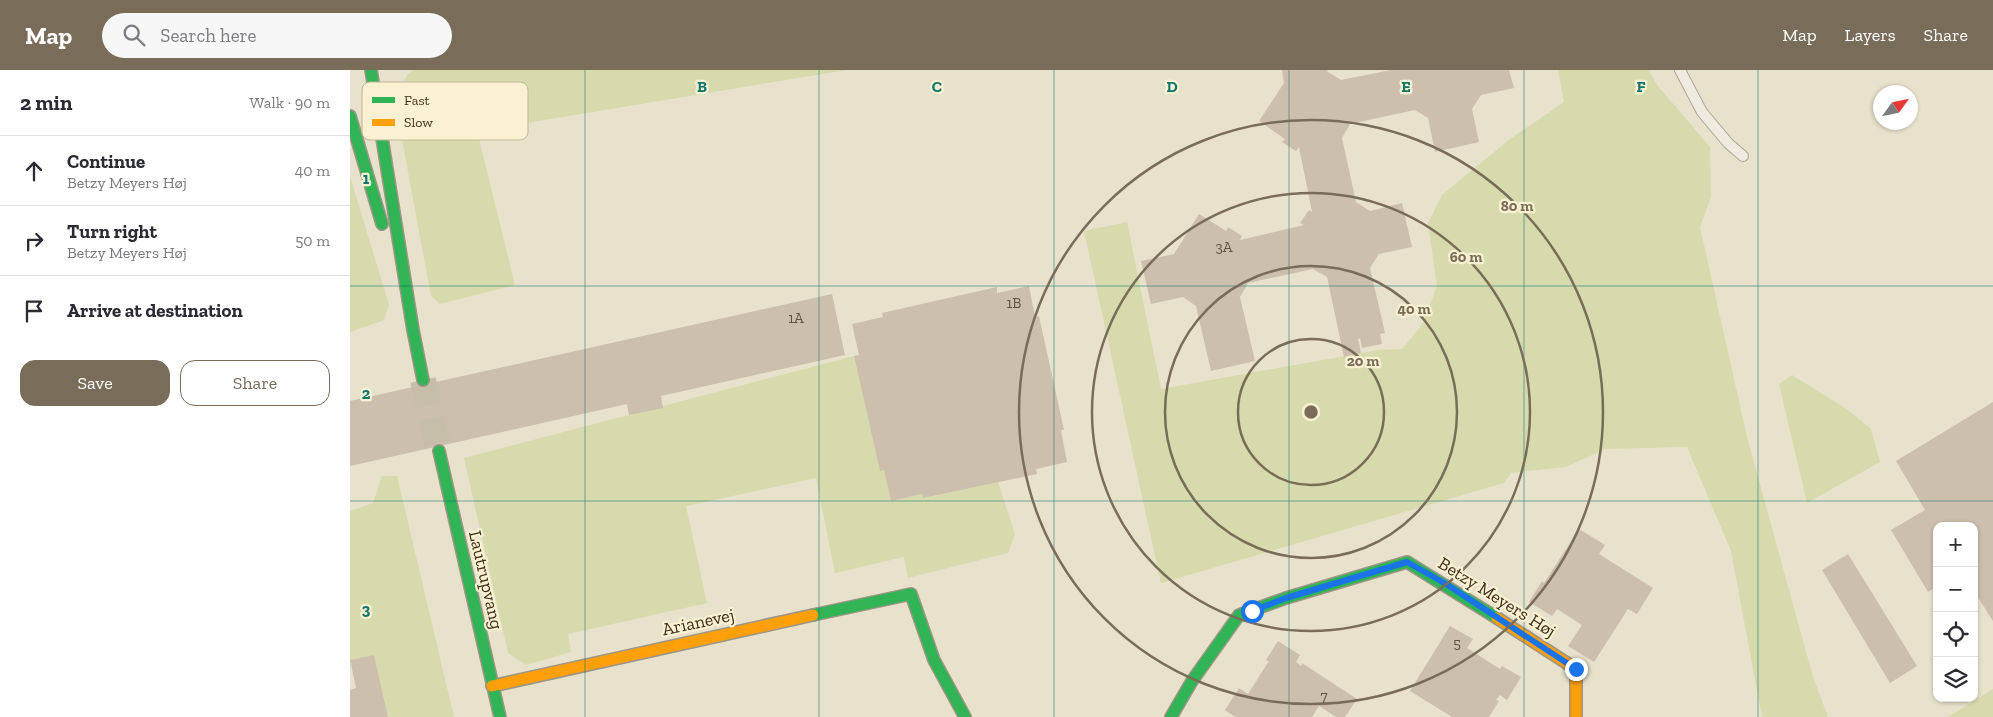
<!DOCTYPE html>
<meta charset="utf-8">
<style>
:root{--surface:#fff;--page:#f7f7f7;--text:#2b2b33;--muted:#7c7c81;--line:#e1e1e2;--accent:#796d5a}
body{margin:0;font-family:"Zilla Slab",serif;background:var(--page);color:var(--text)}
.controls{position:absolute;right:15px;bottom:15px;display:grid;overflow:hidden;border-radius:10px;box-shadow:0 1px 4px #0004}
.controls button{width:45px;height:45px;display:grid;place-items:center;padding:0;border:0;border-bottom:1px solid var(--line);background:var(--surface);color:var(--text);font:25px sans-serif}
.compass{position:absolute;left:1523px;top:15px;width:45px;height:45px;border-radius:50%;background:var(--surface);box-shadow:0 1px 4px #0004;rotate:57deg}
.stop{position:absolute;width:15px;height:15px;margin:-11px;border:4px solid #1a73e8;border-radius:50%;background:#fff}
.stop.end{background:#1a73e8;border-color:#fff;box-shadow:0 1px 5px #0008}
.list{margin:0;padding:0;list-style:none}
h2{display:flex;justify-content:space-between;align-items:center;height:65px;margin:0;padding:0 20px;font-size:21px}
h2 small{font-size:16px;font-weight:400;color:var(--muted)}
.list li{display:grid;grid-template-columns:32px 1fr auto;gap:15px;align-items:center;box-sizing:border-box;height:70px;padding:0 20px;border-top:1px solid var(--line)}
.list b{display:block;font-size:19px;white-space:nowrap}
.list p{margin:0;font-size:16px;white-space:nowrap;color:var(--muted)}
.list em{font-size:16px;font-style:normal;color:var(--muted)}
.actions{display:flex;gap:10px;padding:15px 20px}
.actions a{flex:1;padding:11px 0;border:1px solid var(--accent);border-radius:15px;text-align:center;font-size:18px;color:var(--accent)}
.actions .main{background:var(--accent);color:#fff}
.icon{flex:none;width:28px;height:28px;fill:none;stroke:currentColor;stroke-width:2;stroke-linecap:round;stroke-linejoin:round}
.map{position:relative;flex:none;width:1643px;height:647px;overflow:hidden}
header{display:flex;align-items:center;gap:30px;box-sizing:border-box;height:70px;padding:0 25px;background:var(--accent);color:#fff}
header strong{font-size:24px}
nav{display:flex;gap:28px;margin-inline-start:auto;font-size:18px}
.search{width:350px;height:45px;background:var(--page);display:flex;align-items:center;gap:12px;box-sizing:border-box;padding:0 18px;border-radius:28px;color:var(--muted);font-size:19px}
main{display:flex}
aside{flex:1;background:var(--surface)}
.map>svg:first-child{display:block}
.green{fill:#d6daad}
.building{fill:#ccbfad}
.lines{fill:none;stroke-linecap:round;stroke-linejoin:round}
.secondary-tunnel{stroke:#c6bea9;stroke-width:26;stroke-dasharray:26 13;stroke-linecap:butt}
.lane-casing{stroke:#ada696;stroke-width:12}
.fast-casing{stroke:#9d9585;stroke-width:14}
.slow-casing{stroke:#9d9585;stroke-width:14}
.lane{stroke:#efebe0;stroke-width:10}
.fast{stroke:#30b455;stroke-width:11}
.slow{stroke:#ff9f0a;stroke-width:11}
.route{stroke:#1a73e8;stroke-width:6}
.grid{fill:none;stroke:#0f766e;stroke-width:1;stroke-opacity:0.55}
.ring{fill:none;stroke:#796d5a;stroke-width:2.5}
.labels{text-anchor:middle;stroke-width:4.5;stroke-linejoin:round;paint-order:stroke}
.number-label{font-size:15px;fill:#615240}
.street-label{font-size:18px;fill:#3d2e1c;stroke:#faf1d2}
.key{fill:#faf1d2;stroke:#c1b69b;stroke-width:1}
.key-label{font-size:14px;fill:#3d2e1c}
.grid-label{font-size:16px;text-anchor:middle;font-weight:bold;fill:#0f766e;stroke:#faf1d2;stroke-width:4.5;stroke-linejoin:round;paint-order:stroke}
.centre{fill:#796d5a;stroke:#faf1d2;stroke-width:2.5}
.ring-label{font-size:15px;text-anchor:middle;font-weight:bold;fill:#796d5a;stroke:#faf1d2;stroke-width:4.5;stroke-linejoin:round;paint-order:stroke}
</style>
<header>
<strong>Map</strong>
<div class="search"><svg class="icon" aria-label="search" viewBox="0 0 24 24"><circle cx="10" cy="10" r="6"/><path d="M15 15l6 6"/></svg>Search here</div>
<nav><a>Map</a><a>Layers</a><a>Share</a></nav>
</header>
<main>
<aside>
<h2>2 min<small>Walk · 90 m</small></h2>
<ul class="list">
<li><svg class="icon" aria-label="ahead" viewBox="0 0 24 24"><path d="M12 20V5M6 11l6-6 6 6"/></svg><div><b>Continue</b><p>Betzy Meyers Høj</p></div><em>40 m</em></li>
<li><svg class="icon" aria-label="right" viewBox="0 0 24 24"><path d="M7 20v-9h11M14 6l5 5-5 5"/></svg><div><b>Turn right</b><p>Betzy Meyers Høj</p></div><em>50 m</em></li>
<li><svg class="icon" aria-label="arrive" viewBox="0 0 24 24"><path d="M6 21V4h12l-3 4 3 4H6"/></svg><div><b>Arrive at destination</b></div></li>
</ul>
<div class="actions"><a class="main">Save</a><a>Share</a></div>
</aside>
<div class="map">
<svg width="1643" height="647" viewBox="0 0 1643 647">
<rect width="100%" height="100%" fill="#e8e2cc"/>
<!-- green -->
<g class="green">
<polygon points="64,0 497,0 127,61 165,215 90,234 81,226 44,26 59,3"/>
<polygon points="1208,0 1298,0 1308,16 1360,77 1361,127 1350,157 1397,367 1463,607 1478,647 1412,647 1381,481 1337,377 1255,379 1216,397 1161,403 1154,413 811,513 734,161 777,152 811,319 1028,280 1052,279 1072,255 1087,216 1078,153 1092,125 1160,69 1214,32"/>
<polygon points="0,106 39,235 34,250 0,262"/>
<polygon points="504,286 530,400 534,400 541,431 572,424 573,428 648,412 665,464 658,483 558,508 554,487 485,503 466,408 336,436 357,533 218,564 221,582 176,595 158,583 114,388"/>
<polygon points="1442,305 1498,340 1521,359 1530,392 1457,433 1429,314"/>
<polygon points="32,406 47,406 104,647 38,647 24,585 0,590 0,441 23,433"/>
<polygon points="1643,619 1643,647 1598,647"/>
</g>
<!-- building -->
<g class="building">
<polygon points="932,0 977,0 978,2 991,10 1041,0 1159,0 1164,18 1131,25 1122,39 1129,72 1085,82 1078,48 1065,40 1000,54 992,68 1006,132 1020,141 1052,133 1062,177 1029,184 1020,198 1035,263 1030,264 1032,274 1012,278 1010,268 1008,269 1011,283 994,287 977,207 963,199 898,213 890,227 905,291 861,301 846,236 833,227 801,234 791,191 824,184 849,144 876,161 878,157 892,166 890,170 954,155 950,153 959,140 962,142 949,77 946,81 932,72 935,69 909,51 934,13"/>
<polygon points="679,216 685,247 689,246 714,360 711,360 717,392 686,399 687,404 573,428 572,424 541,431 534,400 530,401 504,286 509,285 502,254 533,247 532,243 647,217 647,223"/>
<polygon points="482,224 495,285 311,326 313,338 279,345 277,334 0,396 0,331"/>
<polygon points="1643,332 1643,551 1624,521 1624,456 1587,456 1587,516 1578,522 1541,460 1575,440 1546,391"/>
<polygon points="1229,459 1255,475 1249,484 1303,518 1287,544 1278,539 1244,592 1218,576 1232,555 1207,539 1202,546 1179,532 1192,511 1194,513"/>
<polygon points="1498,484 1567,596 1540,613 1472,500"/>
<polygon points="1100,556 1123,569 1117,578 1150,599 1152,596 1171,607 1157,630 1150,625 1146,630 1149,631 1139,647 1102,647 1060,621"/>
<polygon points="928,571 950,585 946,592 951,596 952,593 1007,629 995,647 986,647 969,636 962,647 885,647 875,640 889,618 898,624 919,591 916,590"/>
<polygon points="24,585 38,647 0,647 0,620 6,618 0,590"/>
</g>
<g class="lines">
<!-- secondary-tunnel -->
<polyline class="secondary-tunnel" points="73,310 89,381"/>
<!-- lane casing -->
<g class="lane-casing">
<polyline id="lane" points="1330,0 1352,42 1378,73 1393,86"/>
</g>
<!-- fast casing -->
<g class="fast-casing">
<g id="fast">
<polyline points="21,0 63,260 73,310"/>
<polyline points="0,46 32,154"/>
<polyline points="89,381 150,647"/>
<polyline points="463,545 561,524 584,590 615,647"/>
<polyline points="821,647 842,611 889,545 936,528 1057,492 1147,548"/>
</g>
</g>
<!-- slow casing -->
<g class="slow-casing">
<g id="slow">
<polyline points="1147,548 1226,599 1226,647"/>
<polyline points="142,616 463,545"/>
</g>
</g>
<!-- lane -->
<use href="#lane" class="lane"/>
<!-- fast -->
<use href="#fast" class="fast"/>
<!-- slow -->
<use href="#slow" class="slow"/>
</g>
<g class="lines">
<!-- route -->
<polyline class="route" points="902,541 936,528 1057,492 1096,514 1226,599"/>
</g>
<!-- grid -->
<path class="grid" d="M235,0V647M469,0V647M704,0V647M939,0V647M1174,0V647M1408,0V647M0,216H1643M0,431H1643"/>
<!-- distance rings -->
<g class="ring">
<circle cx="961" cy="342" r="73"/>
<circle cx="961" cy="342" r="146"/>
<circle cx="961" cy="342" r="219"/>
<circle cx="961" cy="342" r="292"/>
</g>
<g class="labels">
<!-- number labels -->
<g class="number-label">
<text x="874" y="182">3A</text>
<text x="664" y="238">1B</text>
<text x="446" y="253">1A</text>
<text x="1107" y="578">5</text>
<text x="974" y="631">7</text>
</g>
<!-- street labels -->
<g class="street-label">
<text transform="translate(136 510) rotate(77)" y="6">Lautrupvang</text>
<text transform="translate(1147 527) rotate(32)" y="6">Betzy Meyers Høj</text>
<text transform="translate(348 552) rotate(-12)" y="6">Arianevej</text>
</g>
</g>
<!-- legend -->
<rect x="12" y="12" width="166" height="58" rx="8" class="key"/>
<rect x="22" y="27" width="23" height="6" fill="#30b455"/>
<rect x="22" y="49" width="23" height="7" fill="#ff9f0a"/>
<g class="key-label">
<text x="54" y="35">Fast</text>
<text x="54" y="57">Slow</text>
</g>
<g class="grid-label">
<text x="352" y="22">B</text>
<text x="587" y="22">C</text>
<text x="822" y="22">D</text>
<text x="1056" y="22">E</text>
<text x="1291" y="22">F</text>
<text x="16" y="114">1</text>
<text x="16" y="329">2</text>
<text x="16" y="545">3</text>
</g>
<circle cx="961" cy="342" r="8" class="centre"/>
<g class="ring-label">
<text x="1167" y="141">80 m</text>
<text x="1116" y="192">60 m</text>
<text x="1064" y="244">40 m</text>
<text x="1013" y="296">20 m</text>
</g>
</svg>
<div class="controls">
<button>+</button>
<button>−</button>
<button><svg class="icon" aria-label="locate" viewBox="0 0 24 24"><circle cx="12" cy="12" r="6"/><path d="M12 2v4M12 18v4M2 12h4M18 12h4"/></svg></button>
<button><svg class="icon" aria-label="layers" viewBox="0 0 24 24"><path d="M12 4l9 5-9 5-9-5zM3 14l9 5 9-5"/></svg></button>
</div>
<svg class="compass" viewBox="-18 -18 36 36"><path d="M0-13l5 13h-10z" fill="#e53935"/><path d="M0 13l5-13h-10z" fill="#7c7c81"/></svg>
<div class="stop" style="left:902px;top:541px"></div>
<div class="stop end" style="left:1226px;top:599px"></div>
</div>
</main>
